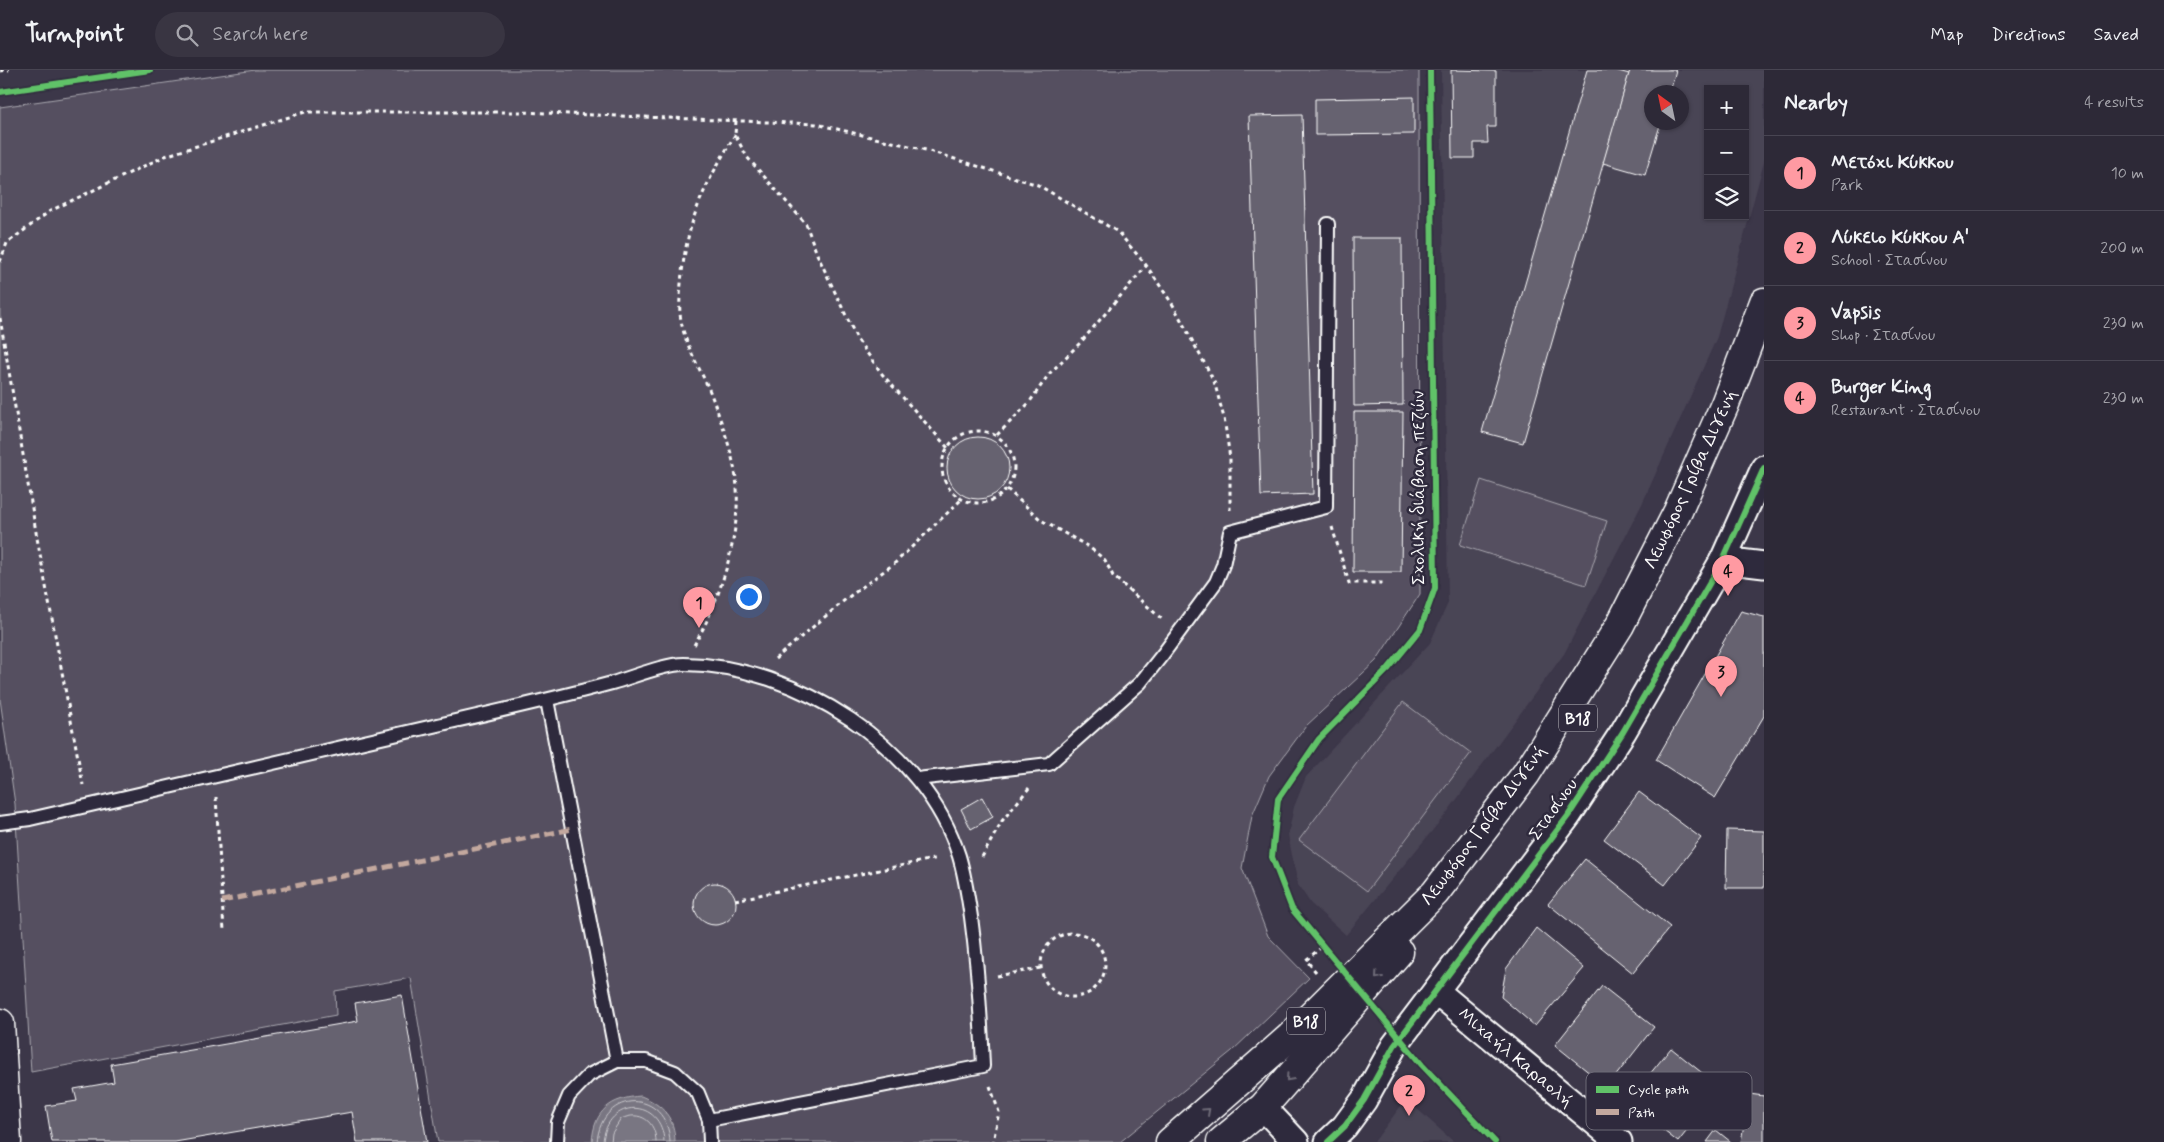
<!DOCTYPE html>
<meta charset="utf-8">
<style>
:root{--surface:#2d2937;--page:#393542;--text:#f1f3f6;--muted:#a7a6ad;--line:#484552;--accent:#ff9aa2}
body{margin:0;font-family:Mynerve,sans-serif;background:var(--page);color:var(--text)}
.controls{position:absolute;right:15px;top:15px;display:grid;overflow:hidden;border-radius:0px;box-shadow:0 1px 4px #0004}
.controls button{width:45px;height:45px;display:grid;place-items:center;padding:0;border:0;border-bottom:1px solid var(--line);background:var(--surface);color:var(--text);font:25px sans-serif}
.compass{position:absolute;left:1644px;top:15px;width:45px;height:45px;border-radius:50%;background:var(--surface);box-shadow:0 1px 4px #0004;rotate:327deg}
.you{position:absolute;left:748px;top:526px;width:18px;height:18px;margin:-12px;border:4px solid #fff;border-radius:50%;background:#1a73e8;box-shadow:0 0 0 8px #1a73e833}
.badge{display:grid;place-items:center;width:32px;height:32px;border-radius:50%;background:var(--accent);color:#111;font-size:16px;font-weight:700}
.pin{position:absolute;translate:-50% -41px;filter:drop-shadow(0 1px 2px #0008)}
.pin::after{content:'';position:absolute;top:26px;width:18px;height:15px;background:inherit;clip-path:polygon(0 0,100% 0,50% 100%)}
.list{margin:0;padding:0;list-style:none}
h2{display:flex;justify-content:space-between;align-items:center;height:65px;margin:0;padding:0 20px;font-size:21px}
h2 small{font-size:16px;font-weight:400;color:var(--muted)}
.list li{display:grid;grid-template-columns:32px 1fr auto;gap:15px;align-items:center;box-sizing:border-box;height:75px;padding:0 20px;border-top:1px solid var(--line)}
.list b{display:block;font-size:19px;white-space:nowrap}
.list p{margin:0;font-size:16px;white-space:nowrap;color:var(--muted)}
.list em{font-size:16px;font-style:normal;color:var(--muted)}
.icon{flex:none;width:28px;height:28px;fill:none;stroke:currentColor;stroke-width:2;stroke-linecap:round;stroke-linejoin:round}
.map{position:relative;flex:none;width:1764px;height:1072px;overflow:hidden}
header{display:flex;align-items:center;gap:30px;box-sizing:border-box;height:70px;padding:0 25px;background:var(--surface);border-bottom:1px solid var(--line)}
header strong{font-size:24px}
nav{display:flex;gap:28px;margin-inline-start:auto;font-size:18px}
.search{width:350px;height:45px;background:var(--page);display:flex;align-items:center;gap:12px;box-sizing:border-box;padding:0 18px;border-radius:28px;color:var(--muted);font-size:19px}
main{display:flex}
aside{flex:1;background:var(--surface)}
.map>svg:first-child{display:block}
.built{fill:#494455;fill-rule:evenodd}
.green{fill:#555060;stroke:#aaa8b0}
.water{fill:#797682;stroke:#afadb4}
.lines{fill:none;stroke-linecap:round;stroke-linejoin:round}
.shore{stroke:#c9c8cd;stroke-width:1}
.building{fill:#666270;stroke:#fff}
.lane-casing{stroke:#fff;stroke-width:16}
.street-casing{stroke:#fff;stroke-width:29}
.secondary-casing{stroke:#fff;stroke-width:31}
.primary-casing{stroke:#fff;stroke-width:31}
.path{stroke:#fff;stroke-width:3;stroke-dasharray:4 4;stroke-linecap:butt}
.lane{stroke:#2f2a3d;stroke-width:12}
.street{stroke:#2f2a3d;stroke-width:25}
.secondary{stroke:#2f2a3d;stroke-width:28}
.primary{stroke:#2f2a3d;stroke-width:28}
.quiet{stroke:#c3a89e;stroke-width:5;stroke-dasharray:10 5;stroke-linecap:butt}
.cycleway-casing{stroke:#2f2a3d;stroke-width:9}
.cycleway{stroke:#61c268;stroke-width:6}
.oneway{stroke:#6d6a77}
.labels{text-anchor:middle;stroke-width:5;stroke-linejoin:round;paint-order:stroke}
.shield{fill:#2f2a3d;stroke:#c1bfc5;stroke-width:1}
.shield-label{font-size:16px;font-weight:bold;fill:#fff}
.street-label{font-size:18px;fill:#fff;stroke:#2f2a3d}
.key{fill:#2f2a3d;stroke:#6d6a77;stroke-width:1}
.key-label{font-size:14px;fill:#fff}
</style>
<header>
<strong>Turnpoint</strong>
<div class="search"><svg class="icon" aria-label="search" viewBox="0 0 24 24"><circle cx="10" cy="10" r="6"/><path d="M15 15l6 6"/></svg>Search here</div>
<nav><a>Map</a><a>Directions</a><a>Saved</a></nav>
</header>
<main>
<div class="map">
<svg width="1764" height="1072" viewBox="0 0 1764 1072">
<rect width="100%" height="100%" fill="#3c3749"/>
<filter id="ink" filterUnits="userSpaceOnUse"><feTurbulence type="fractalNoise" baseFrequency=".02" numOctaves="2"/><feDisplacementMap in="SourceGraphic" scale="10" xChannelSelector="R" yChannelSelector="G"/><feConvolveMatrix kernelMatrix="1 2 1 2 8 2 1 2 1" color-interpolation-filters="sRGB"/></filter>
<g filter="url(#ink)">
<!-- built -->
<g class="built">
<path d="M1441,0H1764V92L1717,267L1642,434L1564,584L1446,744L1346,865L1311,834L1298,815L1288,765L1294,737L1306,707L1430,573L1448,533ZM1708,19H1745V146H1708ZM1652,22H1682V52H1652Z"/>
<polygon points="1406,1029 1454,1072 1374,1072"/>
</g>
<!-- green -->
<g class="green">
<polygon points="255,0 1419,0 1420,524 1376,591 1306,656 1269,706 1252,746 1242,798 1268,866 1309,908 1232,981 1120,1072 438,1072 411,908 335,921 336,945 31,1002 15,734 0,629 0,37"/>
<polygon points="1481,410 1607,451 1586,515 1460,475"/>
<polygon points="1403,632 1471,683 1367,821 1299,770"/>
</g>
<!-- water -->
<path class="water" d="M641,1026C663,1035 675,1048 675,1072H592C594,1040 611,1028 641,1026Z"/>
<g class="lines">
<!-- shore -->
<g class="shore">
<path d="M597,1072C601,1018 668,1018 670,1072"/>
<path d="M603,1072C606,1027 663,1027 664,1072"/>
<path d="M611,1072L612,1063L621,1049C640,1040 656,1051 656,1072"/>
</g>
</g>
<!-- building -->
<g class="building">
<polygon points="1451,0 1496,1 1496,57 1487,57 1488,73 1474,73 1474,88 1452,88"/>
<polygon points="1587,0 1615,0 1629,4 1523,373 1482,362"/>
<polygon points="1630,0 1676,0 1670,22 1652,22 1652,52 1661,52 1645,105 1603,93"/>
<polygon points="1414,27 1414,64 1315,65 1315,29"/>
<polygon points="1302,45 1313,424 1261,426 1249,46"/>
<polygon points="1353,168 1402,168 1403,335 1354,336"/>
<polygon points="1354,342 1403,342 1401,502 1353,502"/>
<circle cx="978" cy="398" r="31"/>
<polygon points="1741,541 1764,547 1764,646 1715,728 1656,690"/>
<polygon points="1639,722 1701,768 1665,815 1604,769"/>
<polygon points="982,727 993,747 971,759 961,739"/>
<polygon points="1727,760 1764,761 1764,818 1726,818"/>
<polygon points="1585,789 1670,857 1633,903 1548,834"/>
<circle cx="715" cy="834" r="21"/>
<polygon points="1536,858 1584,898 1535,956 1501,927 1506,899"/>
<polygon points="1602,916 1654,957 1607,1017 1555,975"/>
<polygon points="402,925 427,1072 357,1072 352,1042 175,1072 52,1072 46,1036 77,1031 74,1019 114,1012 111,994 358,951 355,933"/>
<polygon points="1671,978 1721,1018 1678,1072 1627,1032"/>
<polygon points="1749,1024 1764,1026 1764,1072 1741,1072"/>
<polygon points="1716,1060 1731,1072 1707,1072"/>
</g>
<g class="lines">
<!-- lane casing -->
<g class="lane-casing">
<g id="lane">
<polyline points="547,630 617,991"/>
<polyline points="917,709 1049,694 1140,613 1163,584 1216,512 1223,495 1230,462 1326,437 1328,154"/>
<path d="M0,753L30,749C172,716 313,684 455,651C508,639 560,627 612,613C633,607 664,594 684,594C796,595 925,677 959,786C965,806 968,827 971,847C978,899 981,945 983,996L709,1050"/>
<polyline points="557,1072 558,1052 569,1026 589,1005 617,991 646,991 675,1002 698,1023 709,1050 710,1072"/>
</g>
</g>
<!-- street casing -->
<g class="street-casing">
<g id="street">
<polyline points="1723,490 1764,495"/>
<polyline points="1436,921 1619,1072"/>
<polyline points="1263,1037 1296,1072"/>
<polyline points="1328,1072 1345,1056 1364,1030 1394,976 1568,746 1623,662 1723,490 1764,398"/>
</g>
</g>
<!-- secondary casing -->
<g class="secondary-casing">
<polyline id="secondary" points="0,953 7,1072"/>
</g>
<!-- primary casing -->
<g class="primary-casing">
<g id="primary">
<polyline points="1170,1072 1290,967 1435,823 1526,704 1620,555 1678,441 1725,334 1764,232"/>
<polyline points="1221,1072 1263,1037 1399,882"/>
</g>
</g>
<!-- path -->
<g class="path">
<polyline points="0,1 9,0"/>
<polyline points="736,51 735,65 747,87 806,154 817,184 857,269 882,304 948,378"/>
<polyline points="0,192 7,173 50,141 165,86 305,42 520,42 816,54 926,80 1038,115 1118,162 1146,195 1173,235 1214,311 1224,348 1230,388 1230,440"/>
<polyline points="0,248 37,468 83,715"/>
<circle cx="978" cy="397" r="36"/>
<polyline points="997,365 1029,333 1049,304 1081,272 1146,196"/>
<polyline points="1007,419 1041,450 1089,477 1105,490 1113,506 1163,550"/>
<polyline points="1332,457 1349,513 1385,513"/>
<path d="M694,575C720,532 743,459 736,408C732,380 721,351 711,324C700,297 683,274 680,243C679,230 681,215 682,202C689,145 706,113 735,65"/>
<polyline points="775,589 846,529 895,493 962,429"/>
<polyline points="216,727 224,861"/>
<polyline points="982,787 1002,751 1029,718"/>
<polyline points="735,830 938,788"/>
<circle cx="1073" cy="895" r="32"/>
<polyline points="1316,902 1306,890 1323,876"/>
<polyline points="997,906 1041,898"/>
<polyline points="990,1016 999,1042 993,1072"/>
</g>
<!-- lane -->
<use href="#lane" class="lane"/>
<!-- street -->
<use href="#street" class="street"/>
<!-- secondary -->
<use href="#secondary" class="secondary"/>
<!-- primary -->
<use href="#primary" class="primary"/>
<!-- quiet -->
<polyline class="quiet" points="222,831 572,759"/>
<!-- cycleway casing -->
<g class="cycleway-casing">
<g id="cycleway">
<polyline points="1430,0 1435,518 1420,560 1388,599 1319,669 1278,729 1272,787 1292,839 1422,995 1495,1072"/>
<polyline points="0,22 150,0"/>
<polyline points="1328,1072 1345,1056 1364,1030 1394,976 1568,746 1623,662 1723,490 1764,398"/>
</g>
</g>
<!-- cycleway -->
<use href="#cycleway" class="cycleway"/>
</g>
<!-- one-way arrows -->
<defs><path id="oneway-chevron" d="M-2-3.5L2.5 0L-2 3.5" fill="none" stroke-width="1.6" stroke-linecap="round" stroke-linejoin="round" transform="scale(1.25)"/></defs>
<g class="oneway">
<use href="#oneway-chevron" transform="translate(1378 906) rotate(131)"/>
<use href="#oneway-chevron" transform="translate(1289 1008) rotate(132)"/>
<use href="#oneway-chevron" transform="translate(1207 1041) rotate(-42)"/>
</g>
</g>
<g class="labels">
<!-- shield labels -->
<g class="shield">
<rect x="1559" y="634.5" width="38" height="27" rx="4"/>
<rect x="1287" y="937.5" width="38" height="27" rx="4"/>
</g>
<g class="shield-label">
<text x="1578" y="654">B18</text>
<text x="1306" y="957">B18</text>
</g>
<!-- street labels -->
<g class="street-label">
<text transform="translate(1690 409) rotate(-65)" y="6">Λεωφόρος Γρίβα Διγενή</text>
<text transform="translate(1418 418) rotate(-90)" y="6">Σχολική διάβαση πεζών</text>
<text transform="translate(1553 739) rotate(-55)" y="6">Στασίνου</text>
<text transform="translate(1483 755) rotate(-53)" y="6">Λεωφόρος Γρίβα Διγενή</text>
<text transform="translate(1516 987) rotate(40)" y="6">Μιχαήλ Καραολή</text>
</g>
</g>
<!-- legend -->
<rect x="1586" y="1002" width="166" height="58" rx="8" class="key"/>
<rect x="1596" y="1016" width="23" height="7" fill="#61c268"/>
<rect x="1596" y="1039" width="23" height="6" fill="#c3a89e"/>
<g class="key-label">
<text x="1628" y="1024">Cycle path</text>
<text x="1628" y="1047">Path</text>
</g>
</svg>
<div class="controls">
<button>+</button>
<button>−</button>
<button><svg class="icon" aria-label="layers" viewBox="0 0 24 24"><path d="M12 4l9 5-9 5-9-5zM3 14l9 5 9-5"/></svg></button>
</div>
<svg class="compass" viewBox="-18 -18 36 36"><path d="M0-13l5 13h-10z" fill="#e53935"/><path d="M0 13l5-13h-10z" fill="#a7a6ad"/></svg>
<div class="you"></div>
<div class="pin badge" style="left:699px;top:558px">1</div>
<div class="pin badge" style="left:1409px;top:1046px">2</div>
<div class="pin badge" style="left:1721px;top:627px">3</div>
<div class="pin badge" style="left:1728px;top:526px">4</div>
</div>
<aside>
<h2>Nearby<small>4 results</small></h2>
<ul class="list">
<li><span class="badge">1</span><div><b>Μετόχι Κύκκου</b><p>Park</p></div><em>10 m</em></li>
<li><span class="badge">2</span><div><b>Λύκειο Κύκκου Α'</b><p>School · Στασίνου</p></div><em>200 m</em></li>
<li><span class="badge">3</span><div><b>Vapsis</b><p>Shop · Στασίνου</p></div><em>230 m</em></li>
<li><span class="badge">4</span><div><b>Burger King</b><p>Restaurant · Στασίνου</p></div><em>230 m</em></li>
</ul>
</aside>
</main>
